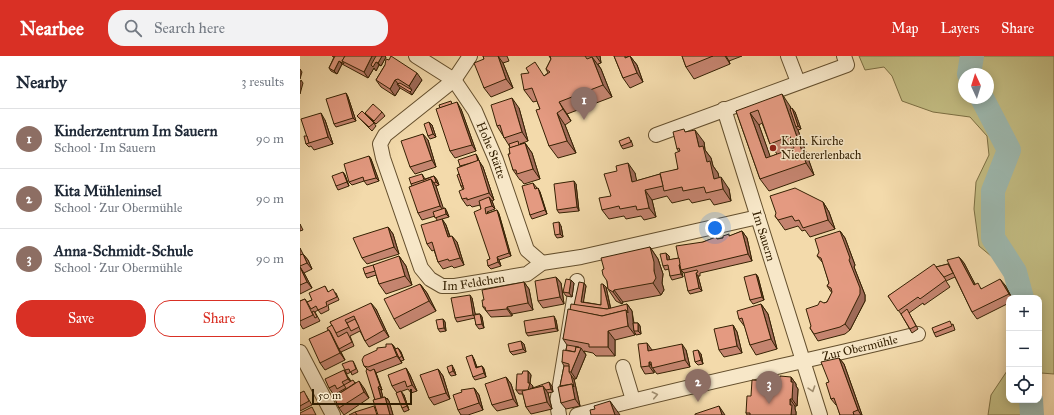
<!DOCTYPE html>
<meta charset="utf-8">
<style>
:root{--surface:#fff;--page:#f2f2f3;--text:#1f2937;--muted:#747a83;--line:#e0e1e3;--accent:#d93025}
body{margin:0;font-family:"IM FELL Great Primer",serif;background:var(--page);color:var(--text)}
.controls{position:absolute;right:12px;bottom:12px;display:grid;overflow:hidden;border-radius:8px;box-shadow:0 2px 10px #0003}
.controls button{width:36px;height:36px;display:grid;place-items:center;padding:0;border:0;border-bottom:1px solid var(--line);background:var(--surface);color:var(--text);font:20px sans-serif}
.compass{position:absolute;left:658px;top:12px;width:36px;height:36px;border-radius:50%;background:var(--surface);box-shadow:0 2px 10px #0003;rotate:356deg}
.scale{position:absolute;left:12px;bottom:10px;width:100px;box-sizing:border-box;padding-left:4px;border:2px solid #352103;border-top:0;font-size:11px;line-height:14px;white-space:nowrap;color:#352103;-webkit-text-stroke:3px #f7e7c8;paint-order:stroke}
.you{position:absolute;left:415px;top:172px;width:14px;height:14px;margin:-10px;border:3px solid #fff;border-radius:50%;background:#1a73e8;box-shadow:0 0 0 6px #1a73e833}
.badge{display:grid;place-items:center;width:26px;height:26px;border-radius:50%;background:var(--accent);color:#fff;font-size:13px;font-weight:700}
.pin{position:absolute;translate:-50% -33px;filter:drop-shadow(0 1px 2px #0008)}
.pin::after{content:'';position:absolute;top:21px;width:14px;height:12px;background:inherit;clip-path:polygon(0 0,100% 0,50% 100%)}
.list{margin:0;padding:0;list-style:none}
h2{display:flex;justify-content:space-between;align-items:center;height:52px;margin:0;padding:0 16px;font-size:17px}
h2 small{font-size:13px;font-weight:400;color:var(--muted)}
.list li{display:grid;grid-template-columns:26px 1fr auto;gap:12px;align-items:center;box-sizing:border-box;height:60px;padding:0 16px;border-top:1px solid var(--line)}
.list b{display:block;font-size:15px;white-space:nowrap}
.list p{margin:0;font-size:13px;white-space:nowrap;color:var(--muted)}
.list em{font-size:13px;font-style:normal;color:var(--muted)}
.actions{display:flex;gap:8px;padding:12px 16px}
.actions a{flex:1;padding:9px 0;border:1px solid var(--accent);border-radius:16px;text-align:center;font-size:14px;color:var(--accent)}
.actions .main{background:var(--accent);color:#fff}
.icon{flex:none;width:22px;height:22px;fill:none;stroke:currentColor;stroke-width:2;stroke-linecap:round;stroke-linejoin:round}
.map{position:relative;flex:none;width:754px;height:359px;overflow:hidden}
header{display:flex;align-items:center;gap:24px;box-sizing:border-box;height:56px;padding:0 20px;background:var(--accent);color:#fff}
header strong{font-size:19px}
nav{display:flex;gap:22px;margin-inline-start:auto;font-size:14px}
.search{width:280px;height:36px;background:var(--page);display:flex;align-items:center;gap:10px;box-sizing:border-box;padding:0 14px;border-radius:16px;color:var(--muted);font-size:15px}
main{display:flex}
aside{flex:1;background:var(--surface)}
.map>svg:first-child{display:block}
.green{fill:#c3bd83;stroke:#7c6f43;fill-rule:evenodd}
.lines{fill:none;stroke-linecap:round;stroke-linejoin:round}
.river{stroke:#9db9b0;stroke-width:24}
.minor-casing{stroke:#644f2d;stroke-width:16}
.minor{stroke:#f7e7c8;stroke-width:14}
.wall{fill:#c4846f;stroke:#352103;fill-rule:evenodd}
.shaded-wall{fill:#a06c5a;stroke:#352103}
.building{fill:#e49a81;stroke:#352103;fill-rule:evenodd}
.oneway{stroke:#a08e6f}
.poi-dot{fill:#8f2418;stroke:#f7e7c8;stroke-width:1.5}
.labels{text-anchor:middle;stroke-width:3;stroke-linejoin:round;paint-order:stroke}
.poi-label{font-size:12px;fill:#352103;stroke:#f7e7c8;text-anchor:start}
.street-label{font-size:12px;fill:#352103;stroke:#f7e7c8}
</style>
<header>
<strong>Nearbee</strong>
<div class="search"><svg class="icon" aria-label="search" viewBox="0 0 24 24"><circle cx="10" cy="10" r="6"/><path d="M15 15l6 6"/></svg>Search here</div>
<nav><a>Map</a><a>Layers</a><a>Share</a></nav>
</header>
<main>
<aside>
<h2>Nearby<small>3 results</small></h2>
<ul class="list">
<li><span class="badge" style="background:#8d6e63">1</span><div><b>Kinderzentrum Im Sauern</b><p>School · Im Sauern</p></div><em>90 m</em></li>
<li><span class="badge" style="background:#8d6e63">2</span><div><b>Kita Mühleninsel</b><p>School · Zur Obermühle</p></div><em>90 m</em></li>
<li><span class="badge" style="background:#8d6e63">3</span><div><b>Anna-Schmidt-Schule</b><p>School · Zur Obermühle</p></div><em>90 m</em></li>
</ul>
<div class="actions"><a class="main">Save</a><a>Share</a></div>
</aside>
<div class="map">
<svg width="754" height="359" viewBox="0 0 754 359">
<rect width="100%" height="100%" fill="#f3daab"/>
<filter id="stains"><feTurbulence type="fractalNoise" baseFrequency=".005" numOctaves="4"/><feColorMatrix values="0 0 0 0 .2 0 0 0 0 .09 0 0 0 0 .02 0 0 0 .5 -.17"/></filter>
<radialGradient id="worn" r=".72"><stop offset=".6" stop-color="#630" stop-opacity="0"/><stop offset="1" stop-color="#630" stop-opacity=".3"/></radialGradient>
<!-- green -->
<path class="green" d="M559,0H754V318L741,317L739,359H688L691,339L709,312V279V344H739V242H718L709,215L679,190L674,153L676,126L689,99L687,80L670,61L633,56L602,45L592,20L584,11L565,14ZM664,18H688V42H664Z"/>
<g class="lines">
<!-- river -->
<g class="river">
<polyline points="669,18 672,0"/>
<polyline points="682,42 709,94 693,135 693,182 715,216 722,242"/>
<polyline points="731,344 732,359"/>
</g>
<!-- minor casing -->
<g class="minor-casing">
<g id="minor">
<path id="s1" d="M116,0L154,24L175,55L196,104L227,194L242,207"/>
<path id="s2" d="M170,0L154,24L85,79L80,88L83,102L121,212L130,223L142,230H155L227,218L242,207L281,201L458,161"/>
<polyline points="488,0 498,26"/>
<path id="s3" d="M424,53L520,359"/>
<polyline points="356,79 547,9 544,0"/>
<polyline points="0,296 33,359"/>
<polyline points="323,311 333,344"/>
<polyline points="259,359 257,347 277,225"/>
<path id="s4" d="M277,359C390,329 504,306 618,278"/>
</g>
</g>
<!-- minor -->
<use href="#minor" class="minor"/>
</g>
<!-- wall -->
<g class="wall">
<polygon points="32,0 85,0 86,1 81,10 79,9 76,15 74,12 68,22 42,8 37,18 31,15 29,12 34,1"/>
<polygon points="183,0 207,0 209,5 203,7 213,32 191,41 184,32 184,3"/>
<polygon points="249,0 300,0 301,7 298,8 301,13 312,41 267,58 271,65 265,69 276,97 258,102 249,90 240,53 237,45 233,46 224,34 248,17 246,13 251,3"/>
<polygon points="314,0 328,0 328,1 330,0 337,9 343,26 330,32 323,22"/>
<polygon points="382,0 442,0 429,5 430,8 394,23 386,11"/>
<polygon points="85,9 122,24 112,39 100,32 95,40 81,31 76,24"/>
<polygon points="46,37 48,41 56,65 36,71 34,68"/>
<polygon points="153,48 161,53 176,95 155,102 150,95"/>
<path d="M490,50L491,53L495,56L501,73L498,74L514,119L469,135L460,123L436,55ZM462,67L470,88L477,98L470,101L459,69Z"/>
<polygon points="219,52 228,85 220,88 225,87 232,97 240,123 224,128 221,124 220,124 213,114 210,98 210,91 197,70"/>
<polygon points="82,56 85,60 76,68 65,57"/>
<polygon points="57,60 74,67 76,70 72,75"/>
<polygon points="25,64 33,88 14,94 11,90 9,91 6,88 7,80"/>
<polygon points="132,69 136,81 130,83 128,80"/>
<polygon points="386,76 404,86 405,94 411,102 413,110 418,117 419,122 429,133 431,145 414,149 410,143 392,147 389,143 372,147 367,140 352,144 356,161 344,164 341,160 326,163 324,160 309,163 302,154 311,140 335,117 336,125 378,113 379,96 377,93"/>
<polygon points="128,84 136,111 115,118 110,111"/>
<polygon points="331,84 333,90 323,93 321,90"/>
<polygon points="176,98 178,102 179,105 183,111 194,144 192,145 195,153 187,156 188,157 197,154 199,158 211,200 199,204 201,210 191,213 188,210 190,203 181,153 180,149 172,151 170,149 167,150 162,143 163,134 161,130 159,118 160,110"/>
<polygon points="69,100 71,103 79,125 67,129 64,125 52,129 49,126"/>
<polygon points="43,116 45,119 49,130 38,134 36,130"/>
<polygon points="122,118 125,123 134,120 137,124 139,129 136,130 143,153 145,152 147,156 149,161 142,163 146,169 150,180 157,186 164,209 154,212 152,210 143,213 138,206 134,194 132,195 127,188 137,164 135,160 122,164 118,157 112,130 111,128"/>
<polygon points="233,127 237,132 240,136 247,158 232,163 230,159"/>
<polygon points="276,128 279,155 259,157 257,154"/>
<polygon points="523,146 529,156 535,173 510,181 505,174 502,175 498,170 485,174 475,160"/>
<polygon points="0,168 3,174 0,175"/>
<polygon points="261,170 263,181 257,182 255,179"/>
<polygon points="88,171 93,178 99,198 67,208 62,202"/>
<polygon points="442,175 447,182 452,205 400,217 400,220 398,220 402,235 390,238 388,235 385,218 381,214 383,221 372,224 370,220 369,213 365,214 363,210 369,200 369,204 379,202 403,186 416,181 417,183 430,180"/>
<polygon points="540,175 545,182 555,209 554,211 565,239 565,245 550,274 545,278 518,285 510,272 524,247 527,246 532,237 527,230 529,227 523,207 517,200"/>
<polygon points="350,191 358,203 363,218 362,227 364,234 361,239 323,246 322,248 316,245 308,233 307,225 304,213"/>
<polygon points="0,192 3,198 8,204 12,213 4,217 12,232 0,238"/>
<polygon points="99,200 106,210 112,229 86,238 79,228 76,219 67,222 65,218"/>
<polygon points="659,201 664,207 675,228 682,233 705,229 712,242 709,242 709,247 677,263 672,256 655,221 646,225 650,231 624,249 623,247 609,257 618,273 612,277 601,258 588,240 636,211 648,208"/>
<polygon points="456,218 458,221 464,244 453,248 450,244"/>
<polygon points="256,221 261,227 264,248 243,252 238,245"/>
<polygon points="271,224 274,227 272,241 266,240 263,236"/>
<polygon points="224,226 229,233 233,254 212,258 212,260 191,261 183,251 184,244"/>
<polygon points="284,227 286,230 283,246 301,249 303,228 306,231 311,253 327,248 332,255 334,267 338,267 340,270 341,278 336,279 335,277 335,279 315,284 315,300 296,300 293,297 284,295 286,299 276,323 274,323 280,350 266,353 261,347 260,330 264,310 262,306 266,294 267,289 263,283 270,254 274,249"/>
<polygon points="120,228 127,237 136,255 100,273 94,263"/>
<polygon points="25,230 28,236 36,237 39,244 28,249 29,254 21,258 18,254 15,256 20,265 3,273 0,268 0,245 5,243 7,246 12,244"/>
<polygon points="172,242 175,258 180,258 182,261 184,272 179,273 176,269 175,262 157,266 155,262"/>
<polygon points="461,248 468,258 477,293 456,299 450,289 445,271 439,263"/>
<polygon points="76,253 89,281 69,291 65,285 60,275 50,280 54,290 41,296 45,304 25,314 20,307 28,274 32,269 30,266"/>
<polygon points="143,263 145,266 146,275 140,276 138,273"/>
<polygon points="256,264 258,275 228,280 226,277"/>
<polygon points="653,268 655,274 636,281 634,277"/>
<polygon points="433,269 437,276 442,297 424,301 419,294"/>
<polygon points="221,285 224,288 226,296 213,299 210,296"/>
<polygon points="92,288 96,293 98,292 101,296 104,304 101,305 102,307 76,317 82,334 81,334 83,342 85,341 89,345 93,359 76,354 75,344 67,313 64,310 86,291"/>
<polygon points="352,294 386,294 390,311 357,318 354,314 354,317 345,318 341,311"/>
<polygon points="401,298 403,308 398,309 395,306"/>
<polygon points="539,302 544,308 562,359 540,359 537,349 536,349 531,343 529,326"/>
<polygon points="174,303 177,311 182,310 184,313 186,321 175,324 173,321"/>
<polygon points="53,305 55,309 58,316 52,319 51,316 47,318 45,314"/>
<polygon points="106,312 110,319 117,335 111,337 108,333 97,337 92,330"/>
<polygon points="138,313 143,320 150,343 134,349 129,342"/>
<polygon points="154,313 156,319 151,320 149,317"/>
<polygon points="228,315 231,319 230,327 233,330 232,332 252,330 253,336 248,337 252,353 231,358 226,351 223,338 219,338 216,334 222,318"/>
<polygon points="48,321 51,325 56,327 64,332 69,342 44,359 39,352 40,337 39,336 34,339 29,332"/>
<polygon points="206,321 211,328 218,350 197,355 192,349"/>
<polygon points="491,321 496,328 496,330 498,333 497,350 495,350 495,353 496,356 496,359 447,359 446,357 451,340 469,325 473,332 477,333"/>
<polygon points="174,332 179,339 183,354 168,359 161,359 158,354"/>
<polygon points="0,337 6,339 12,349 0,355"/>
<polygon points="104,339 109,354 104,356 102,352"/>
</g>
<!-- shaded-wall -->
<g class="shaded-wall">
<polygon points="72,0 80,0 77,6 79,9 76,15 74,12 68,22 64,16"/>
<polygon points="82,0 85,0 86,1 81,10 78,7"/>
<polygon points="198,0 203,7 213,32 206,23"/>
<polygon points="296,0 300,0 301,7"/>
<polygon points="330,0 337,9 343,26 337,17"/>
<polygon points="425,0 426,0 429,5 430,8"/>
<polygon points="292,1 301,13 312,41 303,29"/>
<polygon points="39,5 42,8 37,18 34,15"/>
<polygon points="0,13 2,16 0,23"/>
<polygon points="117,17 122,24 112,39 110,36 112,34 109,30"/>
<polygon points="1,24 3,27 0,38 0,26"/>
<polygon points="95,24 99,29 97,28 100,32 95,40 90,33"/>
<polygon points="46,37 48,41 56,65 53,62"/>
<polygon points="482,38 490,50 497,70 496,71 498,74 514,119 506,107"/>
<polygon points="212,42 219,52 228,85 222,76"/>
<polygon points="157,46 161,53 176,95 172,89"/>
<polygon points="259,46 267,58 271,65 263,53"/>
<polygon points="492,52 495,56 501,73 498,70"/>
<polygon points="21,57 25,64 33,88 28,81"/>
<polygon points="257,57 265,69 276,97 267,85"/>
<polygon points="450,57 459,69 475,114 466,102"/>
<polygon points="129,66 132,69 136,81 133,78"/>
<polygon points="395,74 404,86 405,94 411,102 413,110 418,117 422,133 414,123 399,91"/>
<polygon points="123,78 128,84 136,111 132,104"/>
<polygon points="225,87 232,97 240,123 233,113"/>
<polygon points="176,98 178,102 179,105 183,111 194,144 189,137"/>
<polygon points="69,100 71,103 79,125 76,122"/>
<polygon points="328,107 335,117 339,135 332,126"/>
<polygon points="43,116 45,119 49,130 47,126"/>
<polygon points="134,120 137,124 139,129 136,126"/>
<polygon points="421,121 429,133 431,145 423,133"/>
<polygon points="131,123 136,130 145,157 140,150"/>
<polygon points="274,125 276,128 279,155 277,151"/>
<polygon points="238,132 240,136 247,158 245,154"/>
<polygon points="345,134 352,144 356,161 349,152"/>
<polygon points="189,141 192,145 195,153 192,150"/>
<polygon points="523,146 529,156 535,173 528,164"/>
<polygon points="145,152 147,156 149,161 146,158"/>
<polygon points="197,154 199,158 211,200 209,197"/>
<polygon points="142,163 146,169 152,188 148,181"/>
<polygon points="259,166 261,170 263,181 260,178"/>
<polygon points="88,171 93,178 99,198 94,191"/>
<polygon points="442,175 447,182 452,205 448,198"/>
<polygon points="540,175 545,182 555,209 554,211 565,239 565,245 550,274 545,268"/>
<polygon points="152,180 157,186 164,209 160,202"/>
<polygon points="350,191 358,203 363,218 362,227 364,234 361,239 353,227 354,215"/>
<polygon points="366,197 369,200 370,208 367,204"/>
<polygon points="3,198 8,204 12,213 7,207"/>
<polygon points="99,200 106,210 112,229 105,220"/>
<polygon points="197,201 199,204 201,210 198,206"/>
<polygon points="659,201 664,207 679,236 674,229"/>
<polygon points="379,209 381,212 383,221 381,218"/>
<polygon points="0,211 4,217 12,232 7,226"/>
<polygon points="396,217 398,220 402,235 399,232"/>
<polygon points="456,218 458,221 464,244 462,241"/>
<polygon points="256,221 261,227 264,248 260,241"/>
<polygon points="700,223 705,229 712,242 709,238"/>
<polygon points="271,224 274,227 272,241 269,237"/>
<polygon points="224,226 229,233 233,254 228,247"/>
<polygon points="284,227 286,230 283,249 281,246"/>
<polygon points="120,228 127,237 136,255 129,245"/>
<polygon points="303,228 306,231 312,260 310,257"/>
<polygon points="314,234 323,246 322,248 313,236"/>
<polygon points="170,239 172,242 176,262 173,259"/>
<polygon points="71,247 76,253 89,281 84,274"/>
<polygon points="327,248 332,255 334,275 335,277 335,279 328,270 326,254"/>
<polygon points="461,248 468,258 477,293 471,283"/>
<polygon points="207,251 212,258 212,260 207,253"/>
<polygon points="180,258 182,261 184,272 182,268"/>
<polygon points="254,260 256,264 258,275 256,272"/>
<polygon points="143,263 145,266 146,275 144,272"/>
<polygon points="338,267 340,270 341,278 338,275"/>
<polygon points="433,269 437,276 442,297 437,290"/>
<polygon points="29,274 34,280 39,293 45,304 40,297"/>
<polygon points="308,275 315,284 315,300 308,291"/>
<polygon points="221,285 224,288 226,296 223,293"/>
<polygon points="347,287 352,294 352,302 348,295"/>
<polygon points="92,288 97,295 99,302 102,307 97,300"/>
<polygon points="382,288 386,294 390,311 385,304"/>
<polygon points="98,292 101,296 104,304"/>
<polygon points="281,292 286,299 276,323 271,316"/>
<polygon points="398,294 401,298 403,308 401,304"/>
<polygon points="172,299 174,303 178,315 176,312"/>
<polygon points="539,302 544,308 562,359 561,359 558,354"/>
<polygon points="349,306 354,314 354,317 349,310"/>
<polygon points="152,309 154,313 156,319 153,315"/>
<polygon points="182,310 184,313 186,321 184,317"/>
<polygon points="106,312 110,319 117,335 112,329"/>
<polygon points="74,313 76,317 82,334 80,330"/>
<polygon points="138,313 143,320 150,343 146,337"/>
<polygon points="44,314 48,321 53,329 48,323"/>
<polygon points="228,315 231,319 230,327 233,330 230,338 228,334"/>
<polygon points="271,319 274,323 280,350 275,343 272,328"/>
<polygon points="206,321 211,328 218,350 213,343"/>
<polygon points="491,321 496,328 496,330 498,333 497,350 492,343"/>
<polygon points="59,325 64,332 69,342 64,336"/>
<polygon points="469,325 473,332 473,339 468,332"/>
<polygon points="249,326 252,330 253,336 251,333"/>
<polygon points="243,330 248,337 252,353 247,346"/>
<polygon points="78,331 81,334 84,345 82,343"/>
<polygon points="174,332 179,339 183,354 179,347"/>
<polygon points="101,335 104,339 109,354 107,350"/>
<polygon points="85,341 88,344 87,342 89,345 93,359 90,359"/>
<polygon points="490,343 495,350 495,353 496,356 496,359 491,359 490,349"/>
<polygon points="310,345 320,359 315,359"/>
<polygon points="419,350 425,359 422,359"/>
</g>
<!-- building -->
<g class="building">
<polygon points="35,0 45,0 42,5 44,8 39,5 34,15 29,12"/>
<polygon points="45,0 72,0 64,16 42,5"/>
<polygon points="76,0 82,0 78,7 76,6 73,11 71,9"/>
<polygon points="91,0 117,17 109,30 98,23 95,24 90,33 76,24 85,9 86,3 89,4"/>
<polygon points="183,0 198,0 206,23 184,32 174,7 184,3"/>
<polygon points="250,0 285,0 287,3 292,1 303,29 259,46 263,53 257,57 267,85 249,90 236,54 240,53 232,32 224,34 221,18 229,17 226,12 235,6 244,20 250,16 246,13 251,3"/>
<polygon points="314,0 325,0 325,2 330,0 337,17 323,22"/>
<polygon points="382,0 413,0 386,11"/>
<polygon points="100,27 112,34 110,36 97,28"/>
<polygon points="46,37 53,62 34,68 26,43"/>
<path d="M482,38L506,107L460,123L436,55ZM458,54L470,88L490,80L494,92L466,102L450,57Z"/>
<polygon points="212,42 222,76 204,82 200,69 197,70 191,49"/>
<polygon points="151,45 152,48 140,52 139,49"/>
<polygon points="157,46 172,89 150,95 136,53"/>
<polygon points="73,48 82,56 74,65 65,57"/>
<polygon points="492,52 498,70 496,71 490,53"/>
<polygon points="62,55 74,67 69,71 57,60"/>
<polygon points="21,57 28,81 9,87 1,63"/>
<polygon points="129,66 133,78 128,80 124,68"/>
<polygon points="384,73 385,76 395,74 399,91 403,90 407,106 410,105 414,123 421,121 423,133 406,137 404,131 383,135 382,131 364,135 360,117 378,113 375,97 380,95 379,92 377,93 373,76"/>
<polygon points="123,78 132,104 110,111 101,85"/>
<polygon points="4,80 7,80 9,87 6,88"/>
<polygon points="329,81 331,86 321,90 319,85"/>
<polygon points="218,85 219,89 210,92 209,88"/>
<polygon points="225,87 233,113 217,118 216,114 213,114 208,98 210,98 209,92"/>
<polygon points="176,98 178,105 160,110 158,104"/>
<polygon points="69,100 76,122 64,125 63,121 49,126 44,108"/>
<polygon points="179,104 189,137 167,144 167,142 162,143 159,135 164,133 157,112"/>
<polygon points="328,107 332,126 360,118 363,130 345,134 349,152 337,154 336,150 320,153 319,150 302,154 299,142 311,140 304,118 317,115 316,110"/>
<polygon points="43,116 47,126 36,130 32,120"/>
<polygon points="122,118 124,124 134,120 136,126 134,127 131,123 124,126 123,124 111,128 109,122"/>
<polygon points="159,118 163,130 161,130 157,119"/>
<polygon points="131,123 140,150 118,157 109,131"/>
<polygon points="274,125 277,151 257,154 254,128"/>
<polygon points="233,127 235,133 238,132 245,154 230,159 222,130"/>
<polygon points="495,132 523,146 528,164 503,172 499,164 495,165 492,160 478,164 475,160 476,157 470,140"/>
<polygon points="189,141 192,150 185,152 186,158 197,154 209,197 197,201 198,206 188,210 187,204 190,203 174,156 181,153 179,145"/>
<polygon points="145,152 146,158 135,162 133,156"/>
<polygon points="142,163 148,181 152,180 160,202 149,205 148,203 138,206 132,186 127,188 121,169"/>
<polygon points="259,166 260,178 255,179 253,167"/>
<polygon points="88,171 94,191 62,202 53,182"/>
<polygon points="442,175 448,198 381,214 376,190 403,186 416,181 417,183 423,182 423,180 429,178 429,180"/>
<polygon points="540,175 550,202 549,204 560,232 560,238 545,268 540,271 514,278 510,272 511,270 506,253 518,249 520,245 524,247 527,246 532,236 531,232 527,230 529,227 521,202 517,200 519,196 515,183"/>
<polygon points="350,191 354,206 354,215 356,222 353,227 314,234 313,236 308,233 307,225 303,219 302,214 304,213 301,202"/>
<polygon points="366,197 367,204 379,202 380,208 379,209 381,218 370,220 368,209 363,210 360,198"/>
<polygon points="3,198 7,207 0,210 0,199"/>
<polygon points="99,200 105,220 79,228 73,209"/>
<polygon points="659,201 674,229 678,227 681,233 700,223 709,238 672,256 647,204"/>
<polygon points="634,208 646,224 620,243 618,241 598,255 588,240"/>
<polygon points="648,208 653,217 644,221 636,211"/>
<polygon points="73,209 75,215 65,218 63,212"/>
<polygon points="0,211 7,226 0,229"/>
<polygon points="397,214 398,216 396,217 399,232 388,235 384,217"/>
<polygon points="456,218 462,241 450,244 444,221"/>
<polygon points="256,221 260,241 238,245 235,225"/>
<polygon points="266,223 271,224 269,237 263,236"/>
<polygon points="224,226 228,247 207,251 207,253 186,255 185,251 183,251 182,244 184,244 182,234"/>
<polygon points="279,226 284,227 281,246 301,249 301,228 303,228 309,253 307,253 274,249"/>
<polygon points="120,228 129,245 94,263 84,243"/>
<polygon points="25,230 28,236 33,233 37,241 26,246 27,250 18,254 16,250 11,253 7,246 12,244 9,237"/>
<polygon points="170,239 173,259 155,262 151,242"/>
<polygon points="5,243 13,259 0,265 0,245"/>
<polygon points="71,247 84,274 65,285 54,260 45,264 49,271 36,277 30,266"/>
<polygon points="271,248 307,253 327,248 328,257 326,254 302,260 270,254"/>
<polygon points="461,248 471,283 450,289 442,262 439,263 437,255"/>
<polygon points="268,253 302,260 326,254 328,270 308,275 308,291 289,291 289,288 263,283"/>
<polygon points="607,253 616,270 610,273 601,258"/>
<polygon points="14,255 17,261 15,262 12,256"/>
<polygon points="180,258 182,268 176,269 174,259"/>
<polygon points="254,260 256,272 226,277 224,265"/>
<polygon points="55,263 59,271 51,275 47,267"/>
<polygon points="143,263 144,272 138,273 136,264"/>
<polygon points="650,265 652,270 634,277 632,272"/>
<polygon points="333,267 338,267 338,275 334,275"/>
<polygon points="32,269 38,281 47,276 52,286 39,293 31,277 29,274 28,274 27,272"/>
<polygon points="433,269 437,290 419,294 414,273"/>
<polygon points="29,274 40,297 20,307 9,283"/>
<polygon points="221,285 223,293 210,296 208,288"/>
<polygon points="347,287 348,295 382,288 385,304 352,312 351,306 349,306 349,310 341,311 338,288"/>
<polygon points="86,288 92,288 97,300 68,311 64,310 62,304 64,300 77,294 77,292 86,291"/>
<polygon points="267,289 279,291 279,292 276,291 275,296 266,294"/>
<polygon points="276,291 281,292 271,316 269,316 269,308 262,306 263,294 275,296"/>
<polygon points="98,292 102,300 99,302 95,293"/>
<polygon points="398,294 401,304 395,306 393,295"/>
<polygon points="172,299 176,312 182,310 184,317 173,321 166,301"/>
<polygon points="539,302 558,354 553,356 554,359 540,359 534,342 531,343 526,327 529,326 521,306"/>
<polygon points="50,305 53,305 56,313 50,316 49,313 45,314 42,308"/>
<polygon points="152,309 153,315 149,317 147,311"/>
<polygon points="264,310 269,310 269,316 271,319 274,331 272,328 260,330"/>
<polygon points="106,312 112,329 107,331 105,325 92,330 88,319"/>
<polygon points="67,313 70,315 74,313 80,330 78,331 81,342 75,344 66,315"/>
<polygon points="138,313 146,337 129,342 120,319"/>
<polygon points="44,314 48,323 42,326 44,329 37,333 35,329 29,332 25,323"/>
<polygon points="223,315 228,315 228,327 230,327 228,334 216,334 217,318 222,318"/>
<polygon points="480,320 491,321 491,326 493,326 492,343 490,343 490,349 492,349 491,359 450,359 450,357 446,357 447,340 451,340 452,324 469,325 468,332 477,333"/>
<polygon points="206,321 213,343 192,349 185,328"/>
<polygon points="53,324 55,327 40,337 39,336 46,332 44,329"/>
<polygon points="59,325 64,336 39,352 34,341"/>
<polygon points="249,326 251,333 246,334 243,330 230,333"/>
<polygon points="272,328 275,343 261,347 258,331"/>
<polygon points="243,330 247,346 226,351 222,335"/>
<polygon points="174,332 179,347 158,354 153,339 162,336 161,334"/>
<polygon points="4,335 9,345 0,350 0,337"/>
<polygon points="101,335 107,350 102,352 96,337"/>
<polygon points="85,341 90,359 78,359 73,344"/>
<polygon points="310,345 315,359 291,359 290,354 295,353 294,350"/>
<polygon points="74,350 77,359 57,359 55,356"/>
<polygon points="419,350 422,359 395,359 395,358"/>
<polygon points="12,351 16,359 0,359 0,357"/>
<polygon points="55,356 57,359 49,359"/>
</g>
<!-- one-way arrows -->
<defs><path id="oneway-chevron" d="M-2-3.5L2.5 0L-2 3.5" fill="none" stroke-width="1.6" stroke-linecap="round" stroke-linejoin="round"/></defs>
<g class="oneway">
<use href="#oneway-chevron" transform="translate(512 333) rotate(72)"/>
<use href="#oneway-chevron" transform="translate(355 339) rotate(-12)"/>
</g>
<!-- markers -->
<circle class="poi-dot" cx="473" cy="92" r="4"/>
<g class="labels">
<!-- poi labels -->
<g class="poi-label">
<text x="481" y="89">Kath. Kirche<tspan x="481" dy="14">Niedererlenbach</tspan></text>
</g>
<!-- street labels -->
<g class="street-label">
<text dy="4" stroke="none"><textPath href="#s1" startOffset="125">Hohe Stätte</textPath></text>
<text dy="4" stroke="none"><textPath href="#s3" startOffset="133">Im Sauern</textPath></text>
<text dy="4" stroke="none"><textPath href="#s2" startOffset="318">Im Feldchen</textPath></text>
<text dy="4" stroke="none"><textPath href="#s4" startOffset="291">Zur Obermühle</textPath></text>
</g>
</g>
<rect width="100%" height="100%" filter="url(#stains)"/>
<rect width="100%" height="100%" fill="url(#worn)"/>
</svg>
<div class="controls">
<button>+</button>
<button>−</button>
<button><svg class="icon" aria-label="locate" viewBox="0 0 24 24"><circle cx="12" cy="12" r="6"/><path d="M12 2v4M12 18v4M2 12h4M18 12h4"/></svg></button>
</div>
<svg class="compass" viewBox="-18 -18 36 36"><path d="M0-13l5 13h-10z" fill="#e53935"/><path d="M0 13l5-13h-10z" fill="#747a83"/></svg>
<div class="scale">50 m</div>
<div class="you"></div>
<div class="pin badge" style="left:284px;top:64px;background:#8d6e63">1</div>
<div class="pin badge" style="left:398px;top:346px;background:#8d6e63">2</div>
<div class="pin badge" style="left:469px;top:348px;background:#8d6e63">3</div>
</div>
</main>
